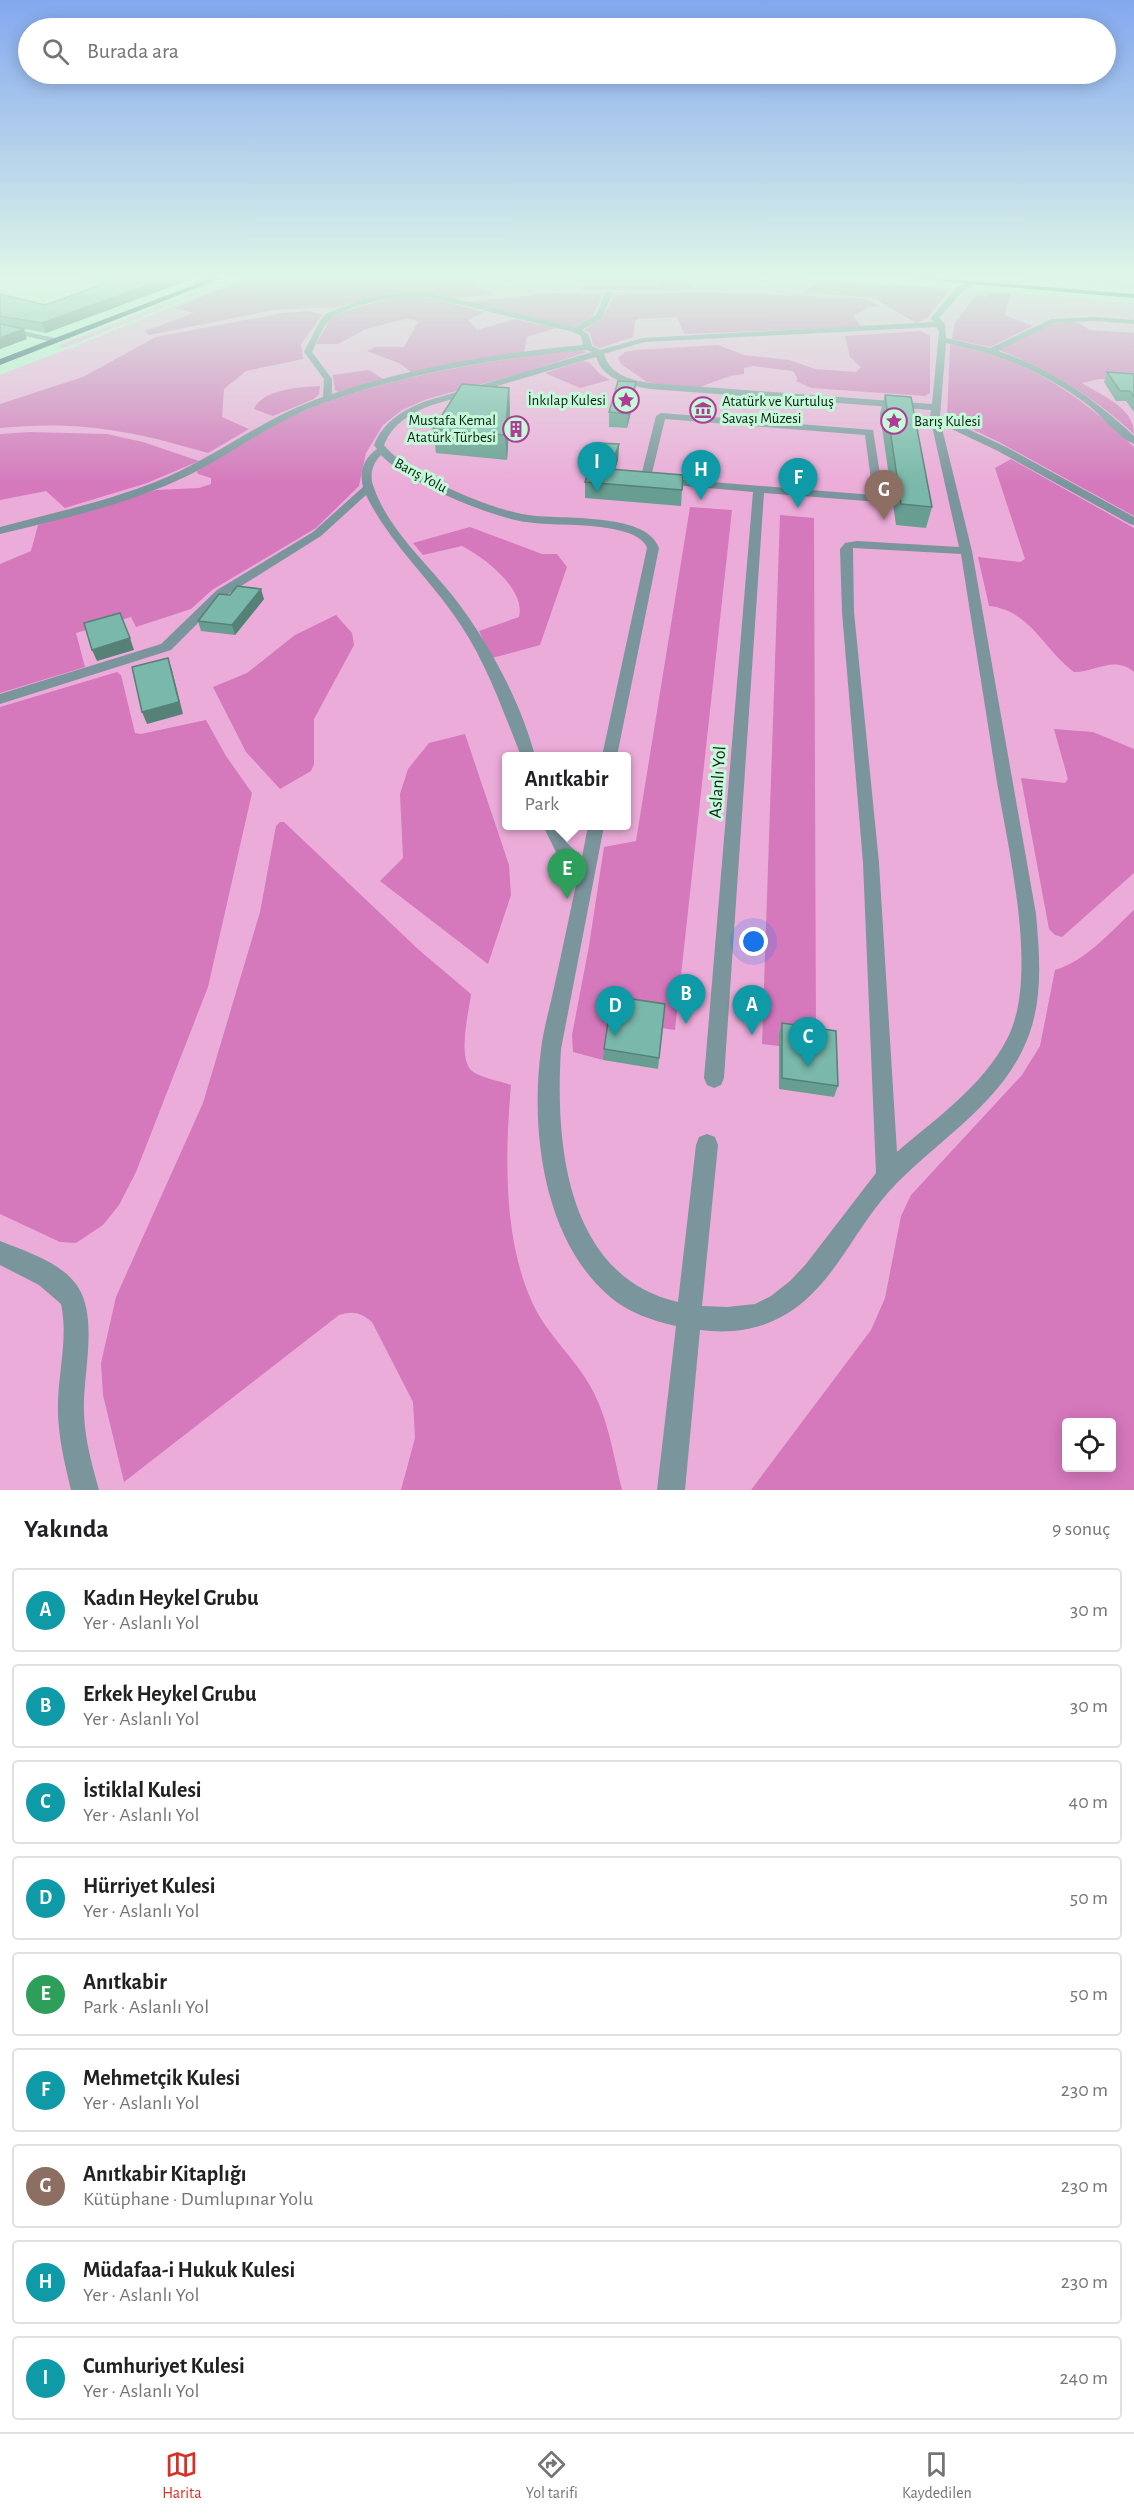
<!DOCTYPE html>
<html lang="tr">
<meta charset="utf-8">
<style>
:root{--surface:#fff;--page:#f2f2f2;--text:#202124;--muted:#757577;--line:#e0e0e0;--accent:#d93025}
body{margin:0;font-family:"Alegreya Sans",sans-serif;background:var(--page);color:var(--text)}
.controls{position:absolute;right:18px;bottom:18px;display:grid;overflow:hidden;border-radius:6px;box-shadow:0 3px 15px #0003}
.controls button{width:54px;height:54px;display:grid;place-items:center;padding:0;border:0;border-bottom:2px solid var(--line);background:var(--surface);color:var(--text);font:30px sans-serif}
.you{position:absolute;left:754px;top:942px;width:21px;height:21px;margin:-15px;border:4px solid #fff;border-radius:50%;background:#1a73e8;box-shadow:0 0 0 9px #1a73e833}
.badge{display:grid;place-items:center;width:39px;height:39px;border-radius:50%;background:var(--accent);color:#fff;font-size:20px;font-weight:700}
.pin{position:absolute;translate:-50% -50px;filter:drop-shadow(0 2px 3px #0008)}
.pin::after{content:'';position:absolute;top:32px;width:21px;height:18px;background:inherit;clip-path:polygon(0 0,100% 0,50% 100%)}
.popup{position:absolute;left:502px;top:752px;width:129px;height:78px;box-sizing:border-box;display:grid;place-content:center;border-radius:6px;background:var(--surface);filter:drop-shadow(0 2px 4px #0005);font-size:20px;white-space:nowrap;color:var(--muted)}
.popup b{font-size:22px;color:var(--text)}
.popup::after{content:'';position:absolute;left:50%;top:100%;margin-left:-12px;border:12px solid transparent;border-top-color:var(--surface)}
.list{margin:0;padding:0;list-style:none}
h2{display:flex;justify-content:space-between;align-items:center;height:78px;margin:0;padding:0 24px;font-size:26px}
h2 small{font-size:20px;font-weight:400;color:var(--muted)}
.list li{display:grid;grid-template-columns:39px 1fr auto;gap:18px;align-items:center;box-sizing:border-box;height:84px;margin:0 12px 12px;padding:0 12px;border:2px solid var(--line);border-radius:6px}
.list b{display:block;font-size:22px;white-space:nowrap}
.list p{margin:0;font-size:20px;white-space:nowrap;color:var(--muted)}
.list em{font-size:20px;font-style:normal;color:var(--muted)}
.icon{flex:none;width:33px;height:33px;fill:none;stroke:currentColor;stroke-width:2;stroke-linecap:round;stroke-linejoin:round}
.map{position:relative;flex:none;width:1134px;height:1490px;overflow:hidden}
.search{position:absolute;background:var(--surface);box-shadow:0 3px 15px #0003;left:18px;right:18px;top:18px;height:66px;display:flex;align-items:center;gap:15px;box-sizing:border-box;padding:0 21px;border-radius:33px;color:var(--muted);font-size:22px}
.sheet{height:942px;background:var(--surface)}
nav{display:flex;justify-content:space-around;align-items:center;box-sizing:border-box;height:84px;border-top:2px solid var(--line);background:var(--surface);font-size:16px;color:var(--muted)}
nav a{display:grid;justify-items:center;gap:3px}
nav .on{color:var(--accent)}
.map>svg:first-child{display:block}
.green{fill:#ecacd9;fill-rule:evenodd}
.forest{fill:#d578bc;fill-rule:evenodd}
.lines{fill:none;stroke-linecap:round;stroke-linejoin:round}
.minor{fill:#7b959c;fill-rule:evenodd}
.major{fill:#265966;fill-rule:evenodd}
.wall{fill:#689e92}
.shaded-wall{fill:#558177}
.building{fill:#79b8aa;stroke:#558177;stroke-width:1.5}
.labels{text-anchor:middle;stroke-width:6;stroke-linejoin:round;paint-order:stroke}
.far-poi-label{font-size:15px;fill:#0c2015;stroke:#c5f9d9;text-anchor:end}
.far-street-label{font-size:15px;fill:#0c2015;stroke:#c5f9d9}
.street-label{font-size:18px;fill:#0c2015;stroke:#c5f9d9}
</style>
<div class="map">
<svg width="1134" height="1490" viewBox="0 0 1134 1490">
<rect width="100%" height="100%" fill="#b8ebcc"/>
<!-- green -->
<g class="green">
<polygon points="233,277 240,277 64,348 58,346"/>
<path d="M245,277L803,279L872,282L1134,303V1490H0V375L67,349L81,346L78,345ZM507,756H627V826H507ZM1066,1422H1112V1468H1066Z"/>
<polygon points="999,277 1134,277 1134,288 1000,277"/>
</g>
<!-- forest -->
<g class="forest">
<polygon points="250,277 439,277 480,280 474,287 489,291 492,295 455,298 422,292 395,292 336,307 274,310 149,335 145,331 194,313 175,308"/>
<polygon points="665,280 691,280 694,290 581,290 586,285 658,285"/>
<polygon points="822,281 943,289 948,292 927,318 916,323 874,298 803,292"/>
<polygon points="696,292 862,298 881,306 868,307 853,316 861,327 684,334 677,317 638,319 635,321 633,337 599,348 593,345 590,333 584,330 603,317 614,295"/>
<polygon points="553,293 597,294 602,297 592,317 574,327 466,302"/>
<polygon points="990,293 1011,294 1004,315 1033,326 990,347 952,339 955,323 976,295 986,297"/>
<polygon points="398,296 427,297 484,312 468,320 477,330 515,319 556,328 527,337 524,353 412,373 399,363 367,351 376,347 404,347 418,322 416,320 405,319 366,329 338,344 316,344 331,318 340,313"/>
<path d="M309,311L322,315L301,344L303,359L246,371L224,389L222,417L249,429L208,453C134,431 79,420 0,428V404L83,377L156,337L283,313Z"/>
<path d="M1076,321L1090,330L1134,333V380L1099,379L1082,383C1102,396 1134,407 1134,434C1094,397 1051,370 999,350L1052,324Z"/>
<polygon points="921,331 930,336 930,393 925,396 811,388 796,381 798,379 793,371 753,366 744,368 744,374 730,376 700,387 658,384 647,382 621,364 618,358 625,352 635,350 718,345 744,355 789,360 815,369 856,372 861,367 850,357 845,336"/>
<path d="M952,344C962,345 973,349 983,352C1043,369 1090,404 1134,447V516L999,442L947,417L950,345Z"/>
<path d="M581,350L587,352L526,372L427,399L402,410L383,425L366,453L359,486L316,528L212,590L191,609L136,627L131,617L76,633L85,667L0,693V564L31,551L38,525L156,490L199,488L211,484V478L198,474L197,471C229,452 259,432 292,416C371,380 494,358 581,350Z"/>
<polygon points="583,361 590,363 600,374 610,380 580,388 545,373"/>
<polygon points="369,370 385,380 338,392 335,390 333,375"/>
<path d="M320,386L319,394L314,399L273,416L254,409C263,389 300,387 320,386Z"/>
<polygon points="30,432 107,434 143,442 199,461 147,483 65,508 46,491 0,500 0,434"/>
<path d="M1011,459L1134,528V672C1115,655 1095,672 1074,672C1043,649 1030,610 989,606L978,557L1020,562L1025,559L995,468Z"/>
<polygon points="690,507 732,510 675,1030 662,1028 603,1060 573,1052 572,1035 589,946 604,847 636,841"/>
<polygon points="780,515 814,518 816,1040 779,1046 762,1044"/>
<path d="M470,527L542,554H557L567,567L540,645L492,658L479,631L519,617C526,589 484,557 462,546L423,555L413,543Z"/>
<polygon points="336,615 352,633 354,645 314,719 314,764 311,771 280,789 246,752 213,687 247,673 295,635"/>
<polygon points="117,672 121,675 135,733 141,734 206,720 226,756 252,793 208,987 136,1172 119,1205 103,1225 76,1243 60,1242 0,1214 0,707"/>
<polygon points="1054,729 1093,732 1134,749 1134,873 1062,937 1055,935 1049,929 1021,778 1065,783 1068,779"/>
<polygon points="465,734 509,865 511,895 488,964 380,881 403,858 400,794 408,769 429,743"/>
<path d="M280,822H284L419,950L471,994C469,1012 457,1058 472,1071C481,1078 500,1081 511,1085C505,1154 503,1238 532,1302C547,1336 578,1360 594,1393C609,1423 614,1458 622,1490H401L415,1438L413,1402L372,1322C360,1312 353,1311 339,1315L124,1482L103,1395L101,1363L116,1297L203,1103L260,912L276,826Z"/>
<path d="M1134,910V1490H751L871,1330L885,1298L901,1216L911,1195L1022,1075L1040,1046L1055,970C1087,960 1109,933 1134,910ZM1066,1422H1112V1468H1066Z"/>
</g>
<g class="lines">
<!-- minor -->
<g class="minor">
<polygon points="186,277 202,277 215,281 211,283"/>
<path d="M971,281L974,285L963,291L939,318L945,324L946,338L990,348L1052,319L1094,317L1134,320V324L1094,321L1054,323L998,351C1050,368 1094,398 1134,436V444C1120,439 1101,415 1088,405C1046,373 998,353 946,343L940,416L1006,447L1134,517V525L1130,524L998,451L941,424L972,551L1036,914C1040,960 1044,1006 1023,1049C993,1113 924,1148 881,1201C851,1238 830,1287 788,1313C760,1330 732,1334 700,1330L685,1490H657L676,1326C653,1321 627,1312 609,1296C544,1240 530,1131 541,1050C543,1031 549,1011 553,992C562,952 570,912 579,871L558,856L543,826H559L566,842L582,857L588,826H604L561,1049C555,1144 566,1276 678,1302L696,1145L699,1137L707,1134L715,1137L718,1145L702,1306L727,1307L755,1304L771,1296L790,1281L806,1264L876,1173L863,863L842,612L840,549L845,543L857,541L959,547L930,417L931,410L650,389C629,385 603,380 596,357L432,405C411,413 393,423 384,445C406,474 486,507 522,514C554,521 646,510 659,548L617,756H602L647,548C643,536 624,531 613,529C584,523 555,526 526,522C490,517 406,482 381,455C372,464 369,476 374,488C389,530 425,561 452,595C487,639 521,702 535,756H521C501,706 484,655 451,611C423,572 387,539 366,495L321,536L225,596L171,650L0,704V694L161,644L217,590L313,532L363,487C359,471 364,458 377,449L374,445C384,421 403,410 426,401L592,352L587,350C497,358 408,373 324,403C274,420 234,453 187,476C129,504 62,519 0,534V527C60,511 124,498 180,471C229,447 271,415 323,397L324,379L304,352L320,321L327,313L364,299L400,292L429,293L575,327L596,315L605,293L609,291L613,293L602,318L582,330L589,335L592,346L600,350L643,338L934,322L931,318L957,287ZM400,296L429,297L573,332L581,336L583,345C498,353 413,367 332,394V379L312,352C317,342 321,330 328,322C338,307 383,300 400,296ZM936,327L939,331L932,404L650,383C631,380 610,375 604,354L644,342ZM853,548L961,554C972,626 984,698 995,770C1006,841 1041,975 1007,1039C983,1086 935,1119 897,1152L879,863L854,612Z"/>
<polygon points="0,326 59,339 60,341 56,343 0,330"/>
<path d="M661,413L873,430L884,499L879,502L764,493L724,1078L721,1085L714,1088L707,1085L704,1078L753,492L641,482L640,480L656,416ZM665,419L865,435L873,495L651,477Z"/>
<path d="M0,1241C25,1251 63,1263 78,1287C99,1320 82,1376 84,1414C85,1440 92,1465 99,1490H71C64,1461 57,1432 58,1402C59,1370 68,1336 61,1304L39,1285L0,1265Z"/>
</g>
<!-- major -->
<g class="major">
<polygon points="215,277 225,277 0,365 0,359"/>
<polygon points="890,277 922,277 1134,294 1134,298"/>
</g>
</g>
<!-- wall -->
<g class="wall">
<polygon points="77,277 188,277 189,280 46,333 10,326 27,339 0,349 0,294 45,305 105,283"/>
<polygon points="1107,372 1134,374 1134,412 1126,401 1116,401 1104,382"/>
<polygon points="509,388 510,411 507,460 436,453 433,429"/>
<polygon points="885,395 932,507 926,528 896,525 880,414"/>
<polygon points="635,396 627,428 609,427 609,412"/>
<polygon points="619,444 618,460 615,469 683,475 681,506 585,498 585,482"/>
<polygon points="230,595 264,599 235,635 201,631 198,621"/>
<polygon points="665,1004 658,1069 603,1060 604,1049"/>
<polygon points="782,1023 838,1086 834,1097 779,1089 779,1034"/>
</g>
<!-- shaded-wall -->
<g class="shaded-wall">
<polygon points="171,277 188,277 189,280 46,333 42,323"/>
<polygon points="24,329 27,339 0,349 0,338"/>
<polygon points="636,382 635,396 627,428 628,414"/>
<polygon points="509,388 510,411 507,460 505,435"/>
<polygon points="619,444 618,460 610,484 610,469"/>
<polygon points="261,589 264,599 235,635 232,625"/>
<polygon points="130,638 134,650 97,661 92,650"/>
<polygon points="168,658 172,670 183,714 147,724 142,712"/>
</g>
<!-- building -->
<g class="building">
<polygon points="117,277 171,277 42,323 0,316 0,294 45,305 120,278"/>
<polygon points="0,324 24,329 0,338"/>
<polygon points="1107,372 1134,374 1134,397 1130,391 1120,391"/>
<polygon points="618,381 636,382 628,414 609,412"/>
<polygon points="462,384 509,388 505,435 433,429"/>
<polygon points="885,395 911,397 932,507 901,504"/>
<polygon points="597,443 619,444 610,469 683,475 682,490 585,482"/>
<polygon points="237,586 261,589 232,625 198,621 219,594 230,595"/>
<polygon points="120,613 130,638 92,650 84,623"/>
<polygon points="168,658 179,702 142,712 132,667"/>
<polygon points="612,996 665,1004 659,1058 604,1049"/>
<polygon points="782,1023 836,1031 838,1086 782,1078"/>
</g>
<!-- sky -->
<linearGradient id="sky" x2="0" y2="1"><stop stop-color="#83a8ef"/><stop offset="0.57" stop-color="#dff6e8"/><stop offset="1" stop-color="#dff6e8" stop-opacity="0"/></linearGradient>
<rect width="1134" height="486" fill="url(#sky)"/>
<!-- icons -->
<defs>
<g id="sight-ring" transform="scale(1.35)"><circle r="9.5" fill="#c5f9d9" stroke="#ae3b94" stroke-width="1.5"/><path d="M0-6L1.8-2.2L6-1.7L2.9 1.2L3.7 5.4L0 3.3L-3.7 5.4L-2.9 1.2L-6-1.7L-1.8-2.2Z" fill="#ae3b94"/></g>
<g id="museum-ring" transform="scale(1.35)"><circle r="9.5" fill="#c5f9d9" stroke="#ae3b94" stroke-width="1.5"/><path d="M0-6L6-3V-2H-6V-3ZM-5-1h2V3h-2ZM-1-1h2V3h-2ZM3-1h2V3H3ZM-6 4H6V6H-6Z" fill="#ae3b94"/></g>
<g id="building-ring" transform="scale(1.35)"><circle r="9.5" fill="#c5f9d9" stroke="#ae3b94" stroke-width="1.5"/><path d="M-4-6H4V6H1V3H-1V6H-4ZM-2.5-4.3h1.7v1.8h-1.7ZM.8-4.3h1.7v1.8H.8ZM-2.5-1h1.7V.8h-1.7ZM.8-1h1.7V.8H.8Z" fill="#ae3b94"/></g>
</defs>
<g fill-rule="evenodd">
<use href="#sight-ring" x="626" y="400"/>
<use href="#museum-ring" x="703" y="410"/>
<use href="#sight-ring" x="894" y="421"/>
<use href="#building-ring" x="516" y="429"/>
</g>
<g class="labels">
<!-- far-poi labels -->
<g class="far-poi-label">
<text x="606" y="405">İnkılap Kulesi</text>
<text x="722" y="406" text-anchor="start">Atatürk ve Kurtuluş<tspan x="722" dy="17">Savaşı Müzesi</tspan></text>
<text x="496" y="425">Mustafa Kemal<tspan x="496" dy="17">Atatürk Türbesi</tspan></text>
<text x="914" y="426" text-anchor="start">Barış Kulesi</text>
</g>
<!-- far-street labels -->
<g class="far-street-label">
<text transform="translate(421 475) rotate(28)" y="5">Barış Yolu</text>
</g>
<!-- street labels -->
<g class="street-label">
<text transform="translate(717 782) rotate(-86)" y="6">Aslanlı Yol</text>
</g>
</g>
</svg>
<div class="controls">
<button><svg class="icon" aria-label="locate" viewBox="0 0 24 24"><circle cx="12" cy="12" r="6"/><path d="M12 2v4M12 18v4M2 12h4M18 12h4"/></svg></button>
</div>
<div class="you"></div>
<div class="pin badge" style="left:752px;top:1035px;background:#0f9aa8">A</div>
<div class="pin badge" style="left:686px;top:1024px;background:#0f9aa8">B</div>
<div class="pin badge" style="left:808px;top:1067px;background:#0f9aa8">C</div>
<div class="pin badge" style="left:615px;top:1036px;background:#0f9aa8">D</div>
<div class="pin badge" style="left:567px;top:899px;background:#2e9e5b">E</div>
<div class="popup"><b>Anıtkabir</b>Park</div>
<div class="pin badge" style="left:798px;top:508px;background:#0f9aa8">F</div>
<div class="pin badge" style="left:884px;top:520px;background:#8d6e63">G</div>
<div class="pin badge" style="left:701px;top:500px;background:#0f9aa8">H</div>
<div class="pin badge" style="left:597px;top:492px;background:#0f9aa8">I</div>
<div class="search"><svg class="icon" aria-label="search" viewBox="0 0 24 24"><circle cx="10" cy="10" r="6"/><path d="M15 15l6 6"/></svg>Burada ara</div>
</div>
<section class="sheet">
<h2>Yakında<small>9 sonuç</small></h2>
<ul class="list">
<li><span class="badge" style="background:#0f9aa8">A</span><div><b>Kadın Heykel Grubu</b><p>Yer · Aslanlı Yol</p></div><em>30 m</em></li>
<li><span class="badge" style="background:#0f9aa8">B</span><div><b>Erkek Heykel Grubu</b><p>Yer · Aslanlı Yol</p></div><em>30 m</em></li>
<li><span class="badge" style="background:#0f9aa8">C</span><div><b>İstiklal Kulesi</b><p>Yer · Aslanlı Yol</p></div><em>40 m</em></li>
<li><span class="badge" style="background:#0f9aa8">D</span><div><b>Hürriyet Kulesi</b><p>Yer · Aslanlı Yol</p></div><em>50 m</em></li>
<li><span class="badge" style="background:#2e9e5b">E</span><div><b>Anıtkabir</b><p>Park · Aslanlı Yol</p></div><em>50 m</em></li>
<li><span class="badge" style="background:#0f9aa8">F</span><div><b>Mehmetçik Kulesi</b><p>Yer · Aslanlı Yol</p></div><em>230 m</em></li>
<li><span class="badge" style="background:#8d6e63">G</span><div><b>Anıtkabir Kitaplığı</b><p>Kütüphane · Dumlupınar Yolu</p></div><em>230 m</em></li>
<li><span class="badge" style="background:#0f9aa8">H</span><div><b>Müdafaa-i Hukuk Kulesi</b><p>Yer · Aslanlı Yol</p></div><em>230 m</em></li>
<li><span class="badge" style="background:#0f9aa8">I</span><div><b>Cumhuriyet Kulesi</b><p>Yer · Aslanlı Yol</p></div><em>240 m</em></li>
</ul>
</section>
<nav>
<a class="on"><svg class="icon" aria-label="map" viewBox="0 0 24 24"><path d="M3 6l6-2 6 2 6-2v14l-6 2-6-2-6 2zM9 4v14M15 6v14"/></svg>Harita</a>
<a><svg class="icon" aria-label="directions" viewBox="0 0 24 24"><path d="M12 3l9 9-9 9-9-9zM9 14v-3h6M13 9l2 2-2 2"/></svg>Yol tarifi</a>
<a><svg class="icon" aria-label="saved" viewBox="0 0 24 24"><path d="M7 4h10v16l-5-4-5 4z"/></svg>Kaydedilen</a>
</nav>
